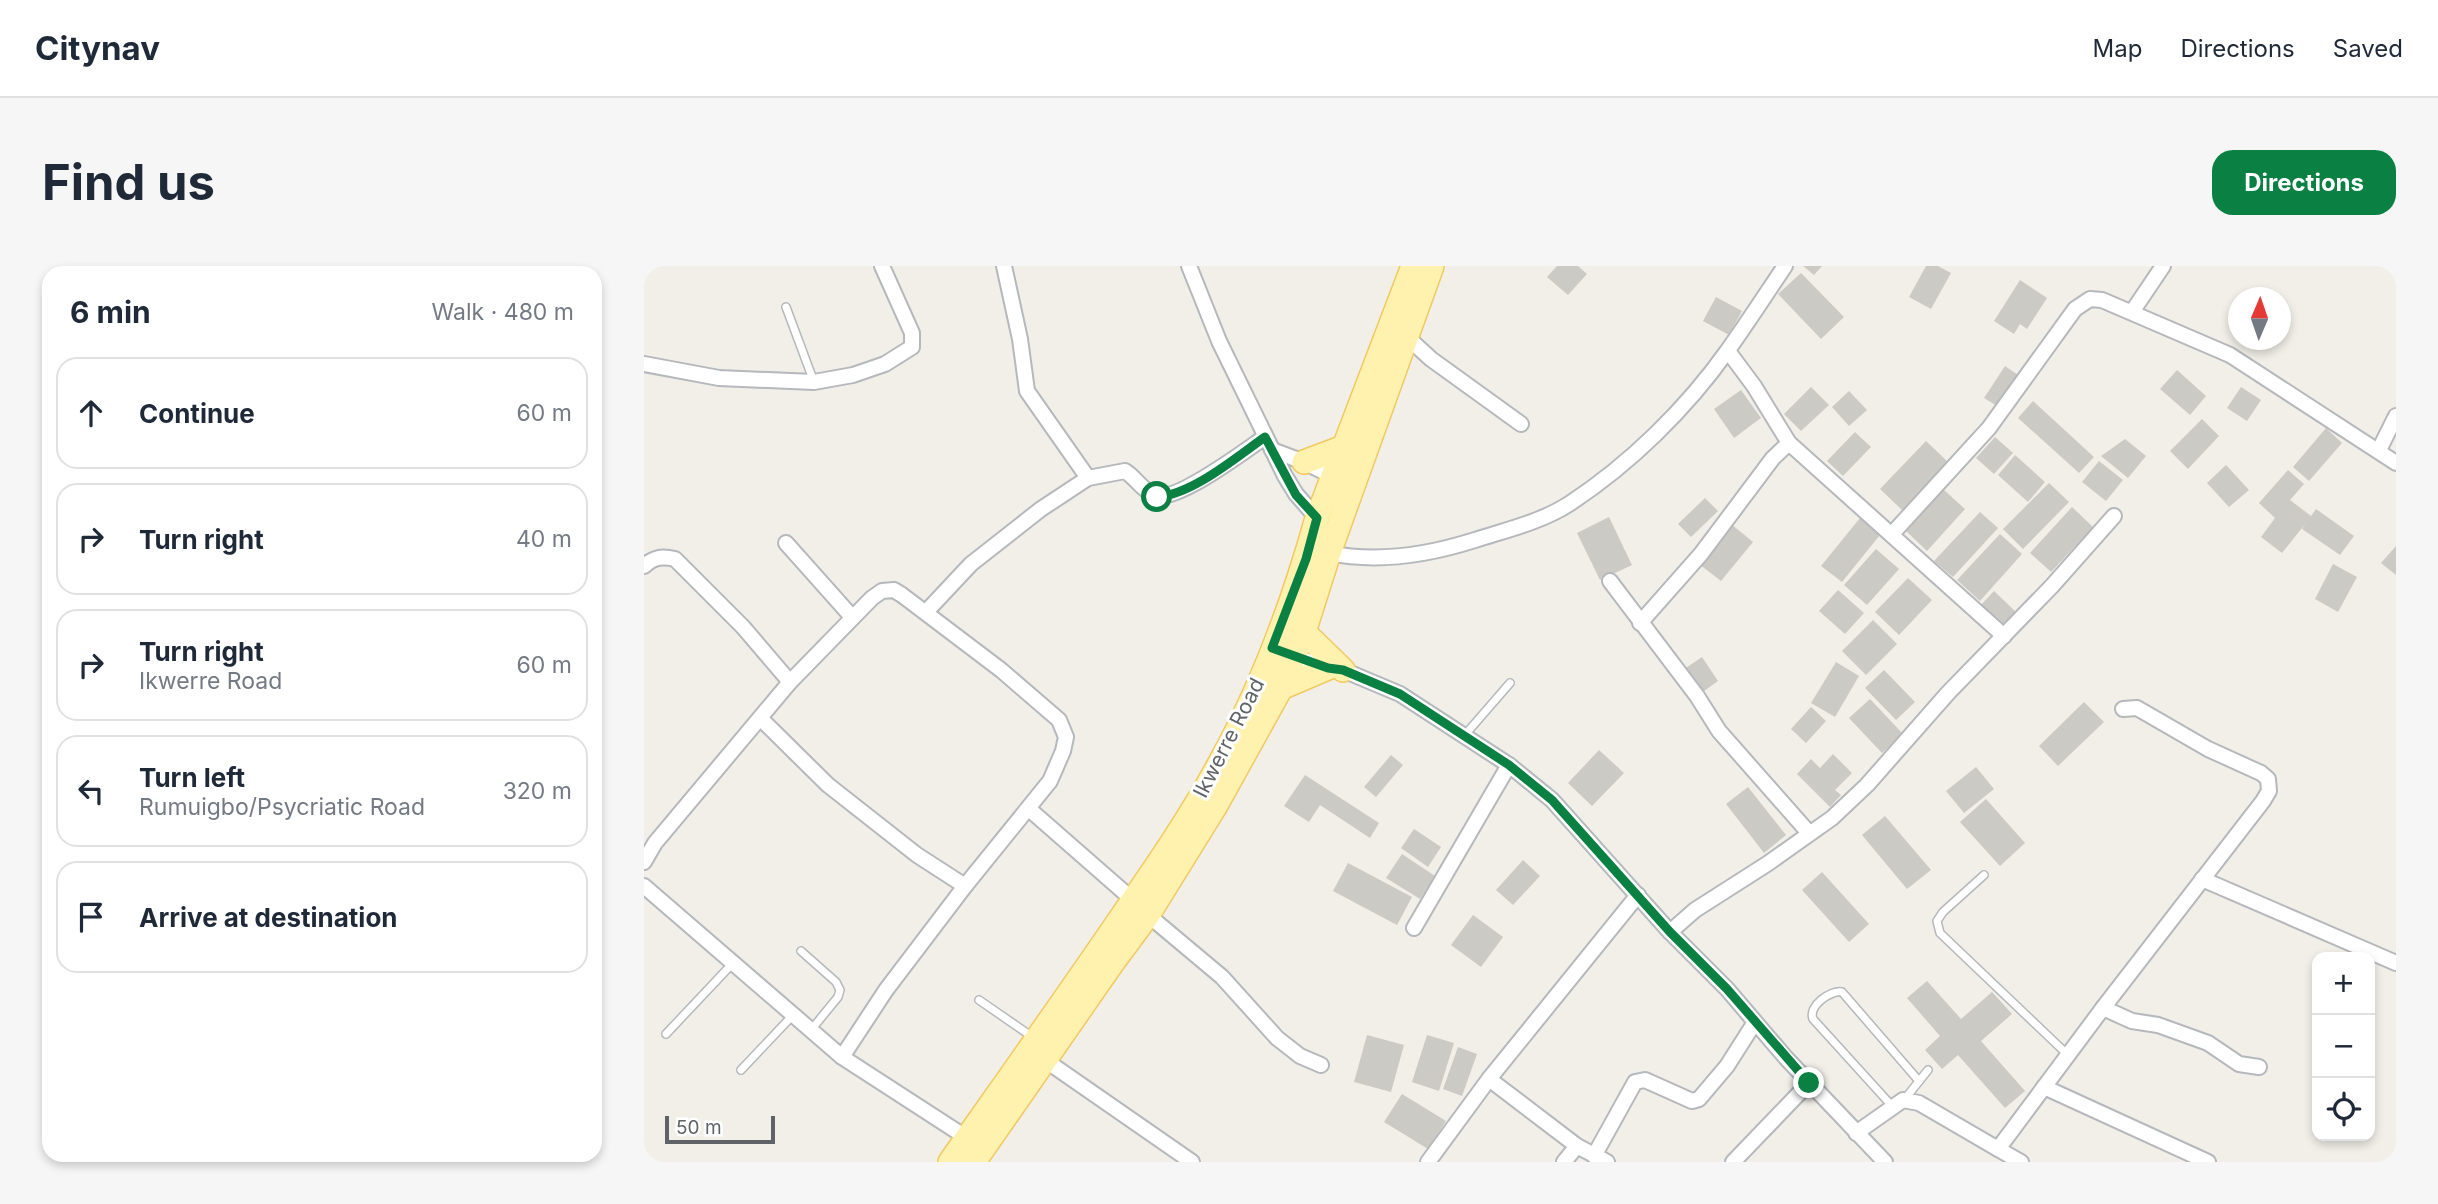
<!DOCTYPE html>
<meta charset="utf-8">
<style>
:root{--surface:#fff;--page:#f6f6f7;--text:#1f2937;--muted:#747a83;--line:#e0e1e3;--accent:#0b8043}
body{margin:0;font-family:Inter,sans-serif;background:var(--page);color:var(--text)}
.controls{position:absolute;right:21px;bottom:21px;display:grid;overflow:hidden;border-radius:14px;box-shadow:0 4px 10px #0003}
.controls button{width:63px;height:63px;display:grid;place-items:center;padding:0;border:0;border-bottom:2px solid var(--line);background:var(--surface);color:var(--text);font:35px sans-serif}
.compass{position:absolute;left:1584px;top:21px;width:63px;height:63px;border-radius:50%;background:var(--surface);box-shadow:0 4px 10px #0003;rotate:2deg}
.scale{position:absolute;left:21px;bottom:18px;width:110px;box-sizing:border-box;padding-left:7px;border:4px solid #5f6368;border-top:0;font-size:19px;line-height:24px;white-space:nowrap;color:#5f6368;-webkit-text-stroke:5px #fff;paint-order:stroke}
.stop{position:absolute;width:21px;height:21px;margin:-16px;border:5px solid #0b8043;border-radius:50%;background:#fff}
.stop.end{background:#0b8043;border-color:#fff;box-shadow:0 2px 7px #0008}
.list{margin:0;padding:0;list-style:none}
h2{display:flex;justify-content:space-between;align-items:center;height:91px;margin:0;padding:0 28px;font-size:30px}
h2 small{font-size:23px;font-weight:400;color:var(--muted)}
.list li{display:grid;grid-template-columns:46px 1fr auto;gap:21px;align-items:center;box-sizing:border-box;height:112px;margin:0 14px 14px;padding:0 14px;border:2px solid var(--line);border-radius:21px}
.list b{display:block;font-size:26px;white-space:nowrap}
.list p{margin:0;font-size:23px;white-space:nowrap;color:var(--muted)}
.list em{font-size:23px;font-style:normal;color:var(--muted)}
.icon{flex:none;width:38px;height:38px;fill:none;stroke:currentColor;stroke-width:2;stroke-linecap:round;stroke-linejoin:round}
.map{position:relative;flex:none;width:1752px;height:896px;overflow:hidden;border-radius:21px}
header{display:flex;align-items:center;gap:42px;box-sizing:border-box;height:98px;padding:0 35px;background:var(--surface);border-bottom:2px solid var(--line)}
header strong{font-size:33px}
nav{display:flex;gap:38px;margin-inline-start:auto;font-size:24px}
.intro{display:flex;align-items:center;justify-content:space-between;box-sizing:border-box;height:168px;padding:0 42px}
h1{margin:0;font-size:49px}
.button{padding:18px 32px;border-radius:21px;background:var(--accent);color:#fff;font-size:24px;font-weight:700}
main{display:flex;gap:42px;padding:0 42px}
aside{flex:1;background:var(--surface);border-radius:21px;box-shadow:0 4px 10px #0003}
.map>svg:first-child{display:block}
.building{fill:#cccac5}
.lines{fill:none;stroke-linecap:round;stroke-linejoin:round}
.service-casing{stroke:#b5b8bc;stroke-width:10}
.minor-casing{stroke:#b5b8bc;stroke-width:18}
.primary-casing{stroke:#f2c960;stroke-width:26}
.service{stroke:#fff;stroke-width:7}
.minor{stroke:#fff;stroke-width:14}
.primary{stroke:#fff2af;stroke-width:23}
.route{stroke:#0b8043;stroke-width:9}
.labels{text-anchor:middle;stroke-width:6;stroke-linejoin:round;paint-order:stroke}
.street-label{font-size:21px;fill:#5f6368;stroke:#fff}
</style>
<header>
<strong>Citynav</strong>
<nav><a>Map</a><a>Directions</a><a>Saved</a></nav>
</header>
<div class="intro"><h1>Find us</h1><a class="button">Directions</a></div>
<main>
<aside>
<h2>6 min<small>Walk · 480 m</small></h2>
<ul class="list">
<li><svg class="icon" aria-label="ahead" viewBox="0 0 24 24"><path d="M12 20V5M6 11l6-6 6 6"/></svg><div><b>Continue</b></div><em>60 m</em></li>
<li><svg class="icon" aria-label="right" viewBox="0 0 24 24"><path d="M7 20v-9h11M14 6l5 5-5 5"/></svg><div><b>Turn right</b></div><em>40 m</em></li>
<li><svg class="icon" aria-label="right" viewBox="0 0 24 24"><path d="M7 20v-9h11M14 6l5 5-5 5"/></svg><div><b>Turn right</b><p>Ikwerre Road</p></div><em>60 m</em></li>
<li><svg class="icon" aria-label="left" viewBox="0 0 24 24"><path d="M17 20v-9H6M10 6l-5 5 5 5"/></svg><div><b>Turn left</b><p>Rumuigbo/Psycriatic Road</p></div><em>320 m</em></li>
<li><svg class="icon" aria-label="arrive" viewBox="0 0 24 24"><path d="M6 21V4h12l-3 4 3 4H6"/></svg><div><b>Arrive at destination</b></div></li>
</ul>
</aside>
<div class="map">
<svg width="1752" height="896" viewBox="0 0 1752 896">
<rect width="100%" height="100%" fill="#f1efe8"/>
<!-- building -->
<g class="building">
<polygon points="913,0 934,0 943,8 924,29 903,11"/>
<polygon points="1159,0 1178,0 1170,9"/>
<polygon points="1282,0 1294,0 1307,7 1287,43 1265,31"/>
<polygon points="1157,7 1200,51 1177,73 1134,28"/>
<polygon points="1376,14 1403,32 1383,63 1376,58 1370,68 1350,55"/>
<polygon points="1072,31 1098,45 1085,69 1059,55"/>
<polygon points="1361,100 1374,109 1353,140 1340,132"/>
<polygon points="1533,104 1562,130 1546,149 1516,123"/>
<polygon points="1167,121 1185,139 1157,165 1140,148"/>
<polygon points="1597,121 1617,134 1603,155 1583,142"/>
<polygon points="1097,124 1117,152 1090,172 1070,143"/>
<polygon points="1205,125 1223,144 1205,160 1188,141"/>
<polygon points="1389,135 1450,191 1435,207 1374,152"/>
<polygon points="1558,153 1575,170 1544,203 1526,185"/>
<polygon points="1682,162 1698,177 1665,215 1649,201"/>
<polygon points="1211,166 1227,181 1199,210 1183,195"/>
<polygon points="1351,171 1369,187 1350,208 1332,192"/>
<polygon points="1481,173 1502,190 1484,212 1457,190"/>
<polygon points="1282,175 1304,196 1258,244 1236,223"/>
<polygon points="1371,189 1401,216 1384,236 1354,209"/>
<polygon points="1455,195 1479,214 1462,235 1438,216"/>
<polygon points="1582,199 1605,224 1585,241 1563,217"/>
<polygon points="1644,204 1660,218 1646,234 1667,250 1672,243 1710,270 1696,289 1658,263 1662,257 1638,287 1617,271 1631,252 1615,237"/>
<polygon points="1405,217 1425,236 1379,283 1359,263"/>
<polygon points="1300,224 1321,243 1283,285 1262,265"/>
<polygon points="1061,232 1074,245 1047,271 1034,258"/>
<polygon points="1428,241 1449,261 1407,306 1386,287"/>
<polygon points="1336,246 1354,262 1309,311 1290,295"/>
<polygon points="965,251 988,299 956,314 933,267"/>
<polygon points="1216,252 1236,269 1198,316 1177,300"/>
<polygon points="1087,258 1109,276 1077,315 1055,298"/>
<polygon points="1356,268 1378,288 1336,335 1313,314"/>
<polygon points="1752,280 1752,309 1737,297"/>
<polygon points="1232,283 1255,303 1223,339 1200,319"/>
<polygon points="1689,298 1713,311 1694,346 1671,333"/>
<polygon points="1264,312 1288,334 1255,369 1231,346"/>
<polygon points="1194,324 1220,347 1201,368 1175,345"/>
<polygon points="1350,325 1373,347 1360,361 1337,339"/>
<polygon points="1229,354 1253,378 1222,409 1198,385"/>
<polygon points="1058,391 1074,415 1053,430 1036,406"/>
<polygon points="1192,396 1215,410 1191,451 1167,437"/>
<polygon points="1240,404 1271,436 1252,454 1221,422"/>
<polygon points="1226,433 1259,468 1238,487 1205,452"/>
<polygon points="1440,436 1460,456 1414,500 1395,480"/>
<polygon points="1167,441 1182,455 1162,477 1147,463"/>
<polygon points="955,484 980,507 948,540 924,517"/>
<polygon points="1189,488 1208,507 1191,524 1197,529 1186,541 1153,508 1167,493 1176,502"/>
<polygon points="747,489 759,499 732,531 720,521"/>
<polygon points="1332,501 1350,523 1320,547 1302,525"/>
<polygon points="661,509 735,557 726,572 676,539 665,556 640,540"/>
<polygon points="1104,521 1142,569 1120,587 1082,538"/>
<polygon points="1342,533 1381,577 1356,600 1316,556"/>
<polygon points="1241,550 1287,604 1263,623 1218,569"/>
<polygon points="770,563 797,581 784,601 757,582"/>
<polygon points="758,588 791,610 776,633 742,612"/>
<polygon points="879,594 896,610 869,639 852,624"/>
<polygon points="704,597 768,631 753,659 689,625"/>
<polygon points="1178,606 1225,658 1205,676 1158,624"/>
<polygon points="829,649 859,671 837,701 807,679"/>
<polygon points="1283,715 1317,753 1348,726 1368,748 1337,775 1381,825 1361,842 1314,789 1298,803 1281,784 1296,770 1263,732"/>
<polygon points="723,769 760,779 747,826 710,816"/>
<polygon points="783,769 810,777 795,825 768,816"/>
<polygon points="814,781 833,788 818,830 799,823"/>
<polygon points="758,828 802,855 784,883 740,856"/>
</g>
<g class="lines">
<!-- service casing -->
<g class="service-casing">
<g id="service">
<polyline points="142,41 170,116"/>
<polyline points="820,470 866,417"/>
<polyline points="1340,609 1299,646 1293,655 1296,667 1424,789"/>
<polyline points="157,685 192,716 196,724 194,731 167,764"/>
<polyline points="335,734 390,772"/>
<polyline points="22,768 89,697"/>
<polyline points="97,804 149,749"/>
<polyline points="1260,834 1284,804"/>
<path d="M1248,840L1169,753C1164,740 1186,724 1198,726L1275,815"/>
</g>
</g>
<!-- minor casing -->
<g class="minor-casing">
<g id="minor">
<polyline points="360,0 376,73 383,125 444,212"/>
<polyline points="545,0 575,75 641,210 652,228 673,252"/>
<polyline points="1488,46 1519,0"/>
<polyline points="763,71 787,93 877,158"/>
<polyline points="1084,85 1110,120 1145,177 1360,370"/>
<polyline points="0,98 75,112 170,116 209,109 241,98 268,81 268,67 238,0"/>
<polyline points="628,184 660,196 690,211"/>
<polyline points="1735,184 1752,150"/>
<polyline points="1248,268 1345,162 1431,43 1446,33 1458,34 1586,89 1752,197"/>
<polyline points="142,277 208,351"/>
<path d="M685,287C733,297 784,289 831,274C862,264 897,256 925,238C986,198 1042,143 1084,84C1104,56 1122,28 1141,0"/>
<path d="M0,300C10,291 18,290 31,293L99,361L146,416"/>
<polyline points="966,315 1053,430 1075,465 1165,567"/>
<path d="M282,346L327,298L397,243L444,212L481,205C491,211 499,225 510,229C531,238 602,184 621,171"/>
<polyline points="996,357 1057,288 1129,192 1145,177"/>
<polyline points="644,388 684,402 699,404 756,428 865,499 908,534 1026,666 1083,723 1142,792 1241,896"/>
<polyline points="117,453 184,519 273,589 321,620"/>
<polyline points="385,543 489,634"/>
<polyline points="0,596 11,577 146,416 228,332 238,325 250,324 258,329 357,404 415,454 422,471 419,485 406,515 321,620 242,724 198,791"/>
<polyline points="1558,613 1752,697"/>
<polyline points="0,620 198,791 323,872"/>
<polyline points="504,649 578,711 633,772 656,790 677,799"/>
<polyline points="770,662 865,499"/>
<polyline points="1026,666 1051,644 1123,598 1188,552 1223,519 1304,427 1408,320 1470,250"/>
<polyline points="1459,742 1488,755 1514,759 1564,777 1595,798 1615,801"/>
<polyline points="401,794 548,896"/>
<polyline points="845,813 933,880 963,896"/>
<polyline points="1400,821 1564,896"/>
<polyline points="1212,867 1259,834 1275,837 1354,883"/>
<polyline points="950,890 991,816 1001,814 1048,835 1055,833 1083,800 1111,756"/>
<polyline points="784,896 845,813 994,629"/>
<polyline points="920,896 933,880"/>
<polyline points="1089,896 1165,817"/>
<polyline points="1377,896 1354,883 1459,742 1619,535 1625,525 1624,513 1617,507 1564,483 1493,442 1479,443"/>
</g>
</g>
<!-- primary casing -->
<g class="primary-casing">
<g id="primary">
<polyline points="660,196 700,181"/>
<polyline points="660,366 699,404"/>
<polyline points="637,422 684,402"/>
<path d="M306,896C363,815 420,735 476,653C512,601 548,549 578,493C619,418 650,334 673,252L769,0"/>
<polyline points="330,896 467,699 504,649 571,541 637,422 660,366 685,287 788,0"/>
</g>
</g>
<!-- service -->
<use href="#service" class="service"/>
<!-- minor -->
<use href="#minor" class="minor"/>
<!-- primary -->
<use href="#primary" class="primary"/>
</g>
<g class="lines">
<!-- route -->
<path class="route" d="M513,231C549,228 591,192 621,171L652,229L673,252L662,293L628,382L684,402L699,404L756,428L865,499L908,534L1026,666L1083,723L1165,817"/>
</g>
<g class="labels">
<!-- street labels -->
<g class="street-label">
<text transform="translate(585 472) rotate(-63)" y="7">Ikwerre Road</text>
</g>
</g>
</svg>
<div class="controls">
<button>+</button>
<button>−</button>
<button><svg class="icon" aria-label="locate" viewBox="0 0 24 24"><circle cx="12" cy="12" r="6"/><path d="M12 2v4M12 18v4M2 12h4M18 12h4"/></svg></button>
</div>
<svg class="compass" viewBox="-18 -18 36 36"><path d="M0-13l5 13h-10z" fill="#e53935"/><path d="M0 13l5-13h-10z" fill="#747a83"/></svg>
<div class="scale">50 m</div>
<div class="stop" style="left:513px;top:231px"></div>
<div class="stop end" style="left:1165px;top:817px"></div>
</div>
</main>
